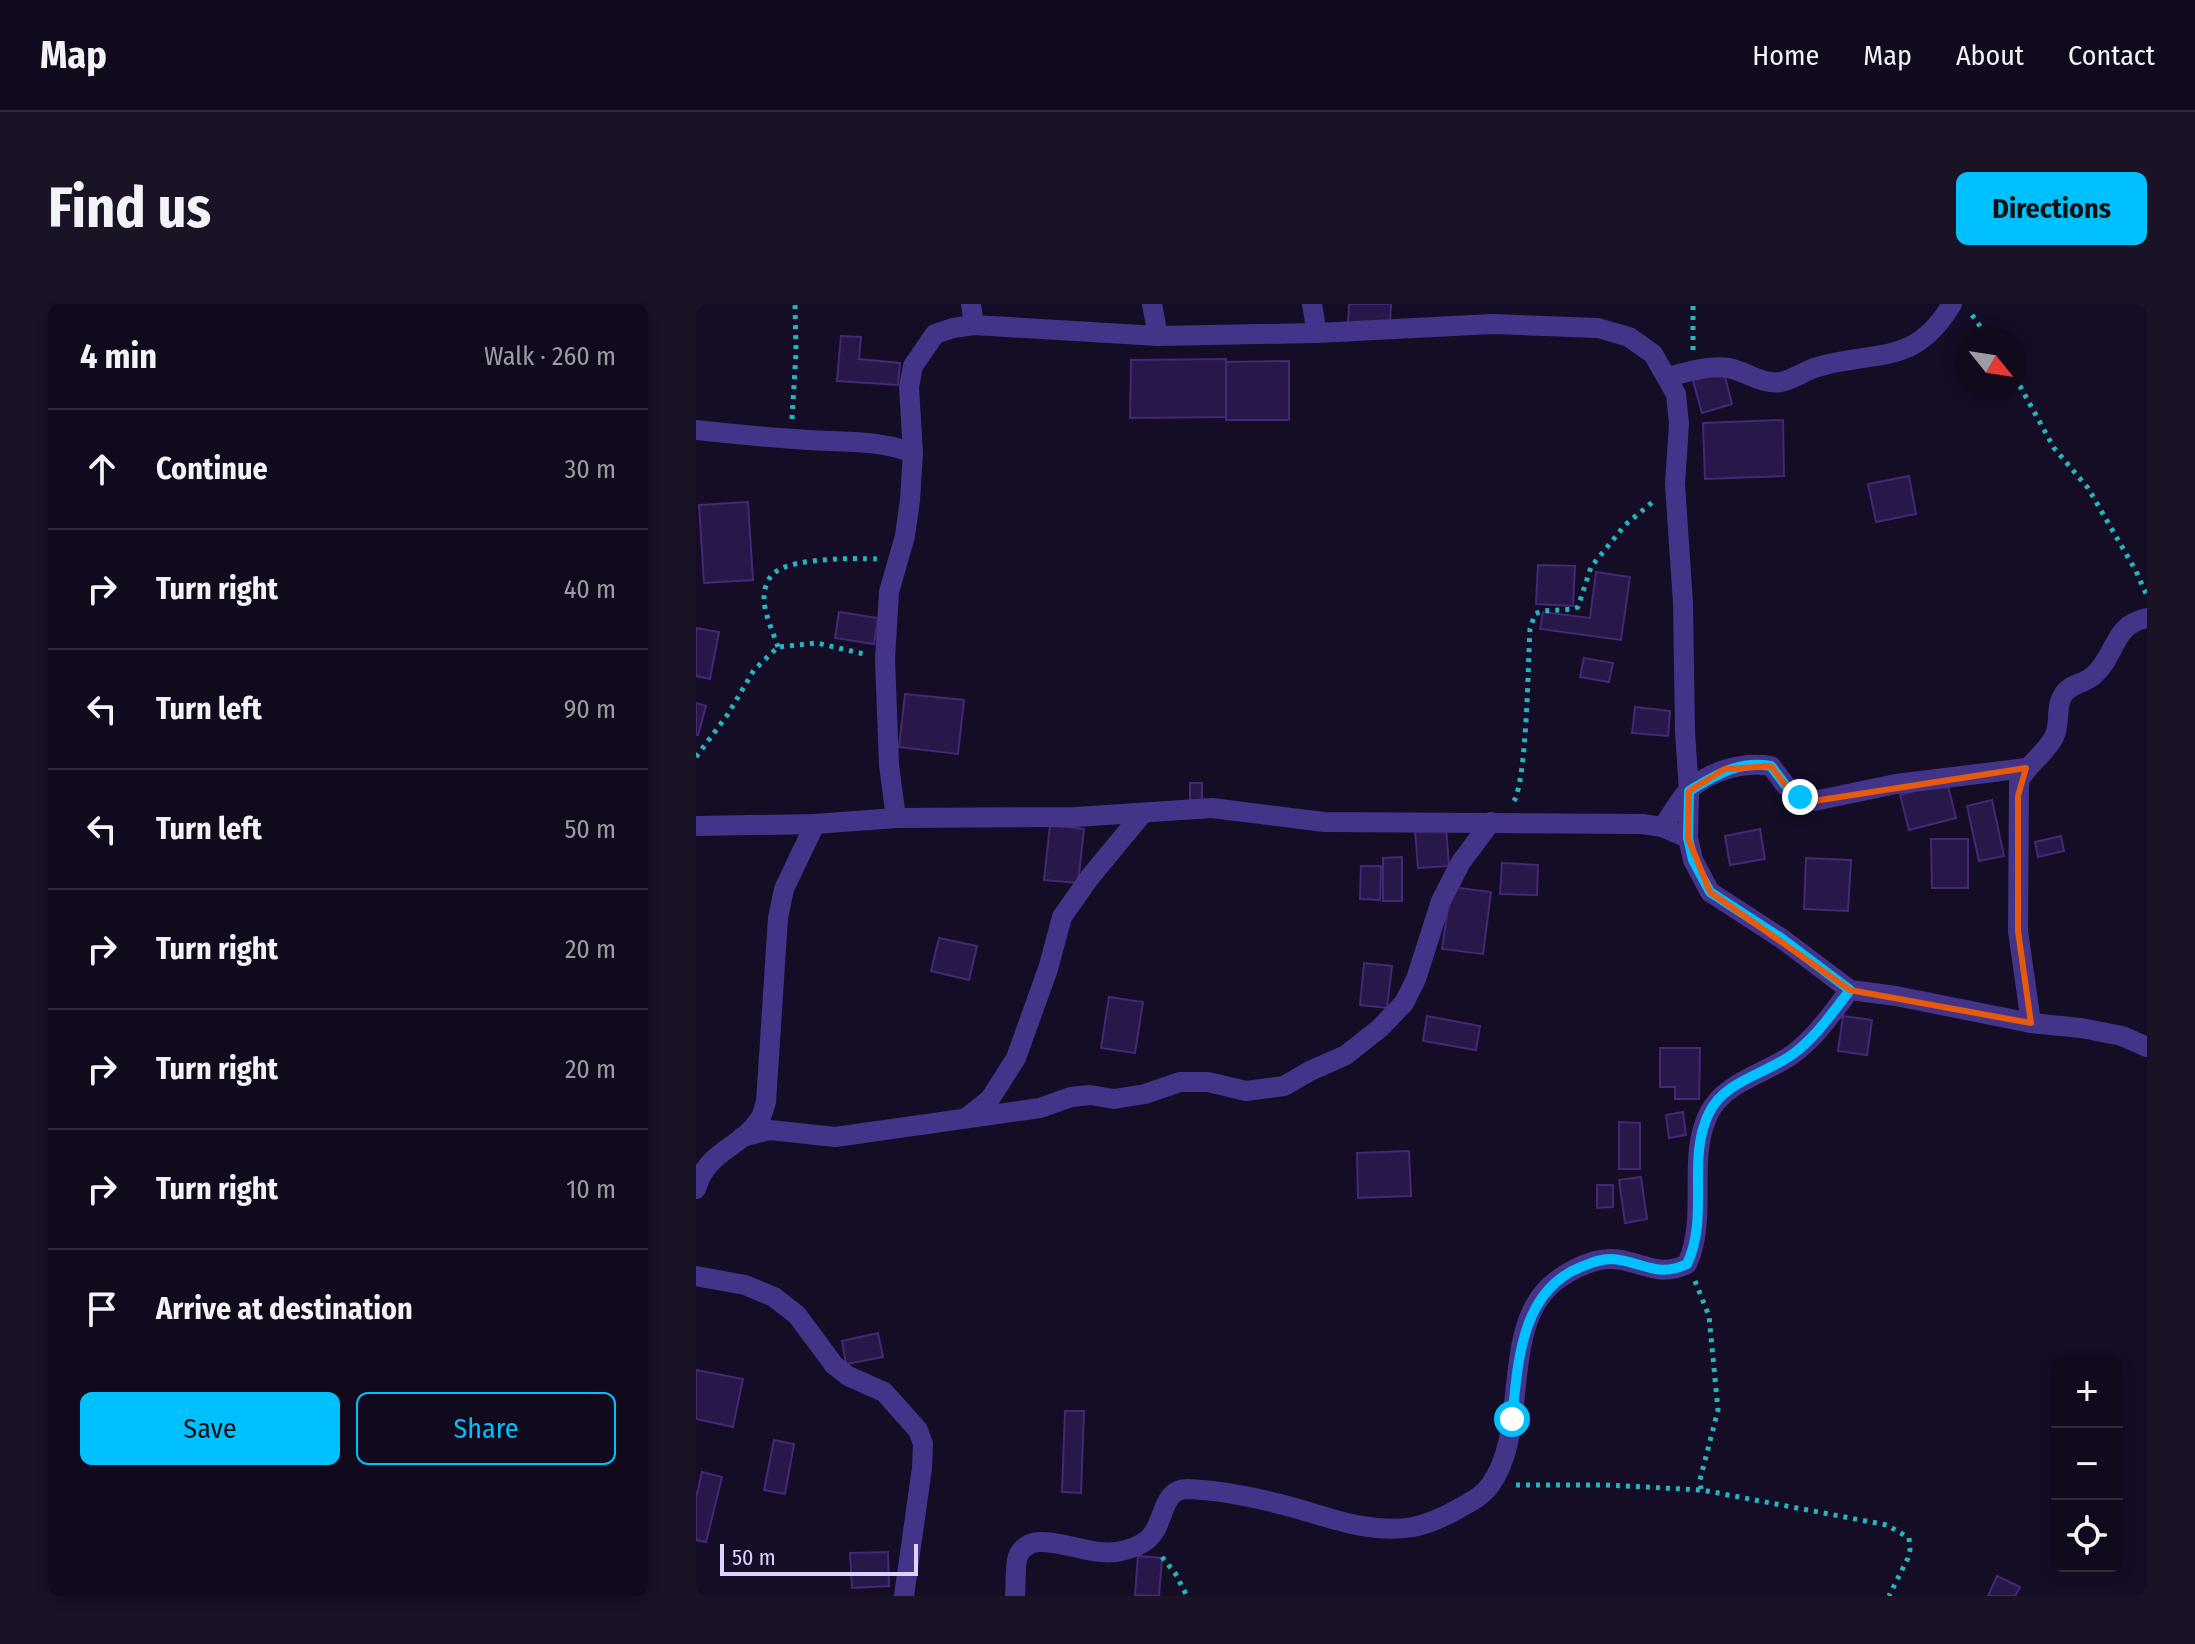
<!DOCTYPE html>
<meta charset="utf-8">
<style>
:root{--surface:#100a1c;--page:#191325;--text:#f1f3f6;--muted:#9c9aa3;--line:#302b3b;--accent:#00c0fd}
body{margin:0;font-family:"Fira Sans Condensed",sans-serif;background:var(--page);color:var(--text)}
.controls{position:absolute;right:24px;bottom:24px;display:grid;overflow:hidden;border-radius:12px;box-shadow:0 4px 12px #0003}
.controls button{width:72px;height:72px;display:grid;place-items:center;padding:0;border:0;border-bottom:2px solid var(--line);background:var(--surface);color:var(--text);font:40px sans-serif}
.compass{position:absolute;left:1259px;top:24px;width:72px;height:72px;border-radius:50%;background:var(--surface);box-shadow:0 4px 12px #0003;rotate:120deg}
.scale{position:absolute;left:24px;bottom:20px;width:198px;box-sizing:border-box;padding-left:8px;border:4px solid #ddd2ff;border-top:0;font-size:22px;line-height:28px;white-space:nowrap;color:#ddd2ff;-webkit-text-stroke:6px #150d26;paint-order:stroke}
.stop{position:absolute;width:24px;height:24px;margin:-18px;border:6px solid #00c0fd;border-radius:50%;background:#fff}
.stop.end{background:#00c0fd;border-color:#fff;box-shadow:0 2px 8px #0008}
.list{margin:0;padding:0;list-style:none}
h2{display:flex;justify-content:space-between;align-items:center;height:104px;margin:0;padding:0 32px;font-size:34px}
h2 small{font-size:26px;font-weight:400;color:var(--muted)}
.list li{display:grid;grid-template-columns:52px 1fr auto;gap:24px;align-items:center;box-sizing:border-box;height:120px;padding:0 32px;border-top:2px solid var(--line)}
.list b{display:block;font-size:30px;white-space:nowrap}
.list em{font-size:26px;font-style:normal;color:var(--muted)}
.actions{display:flex;gap:16px;padding:24px 32px}
.actions a{flex:1;padding:18px 0;border:2px solid var(--accent);border-radius:12px;text-align:center;font-size:28px;color:var(--accent)}
.actions .main{background:var(--accent);color:#111}
.icon{flex:none;width:44px;height:44px;fill:none;stroke:currentColor;stroke-width:2;stroke-linecap:round;stroke-linejoin:round}
.map{position:relative;flex:none;width:1451px;height:1292px;overflow:hidden;border-radius:12px}
header{display:flex;align-items:center;gap:48px;box-sizing:border-box;height:112px;padding:0 40px;background:var(--surface);border-bottom:2px solid var(--line)}
header strong{font-size:38px}
nav{display:flex;gap:44px;margin-inline-start:auto;font-size:28px}
.intro{display:flex;align-items:center;justify-content:space-between;box-sizing:border-box;height:192px;padding:0 48px}
h1{margin:0;font-size:56px}
.button{padding:20px 36px;border-radius:12px;background:var(--accent);color:#111;font-size:28px;font-weight:700}
main{display:flex;gap:48px;padding:0 48px}
aside{flex:1;background:var(--surface);border-radius:12px;box-shadow:0 4px 12px #0003}
.map>svg:first-child{display:block}
.building{fill:#281749;stroke:#422876;stroke-width:2}
.lines{fill:none;stroke-linecap:round;stroke-linejoin:round}
.path{stroke:#25b4c0;stroke-width:5;stroke-dasharray:4 6;stroke-linecap:butt}
.minor{stroke:#433489;stroke-width:20}
.route{stroke:#00c0fd;stroke-width:10}
.marked{fill:none;stroke:#e8590c;stroke-width:6;stroke-linejoin:round}
</style>
<header>
<strong>Map</strong>
<nav><a>Home</a><a>Map</a><a>About</a><a>Contact</a></nav>
</header>
<div class="intro"><h1>Find us</h1><a class="button">Directions</a></div>
<main>
<aside>
<h2>4 min<small>Walk · 260 m</small></h2>
<ul class="list">
<li><svg class="icon" aria-label="ahead" viewBox="0 0 24 24"><path d="M12 20V5M6 11l6-6 6 6"/></svg><div><b>Continue</b></div><em>30 m</em></li>
<li><svg class="icon" aria-label="right" viewBox="0 0 24 24"><path d="M7 20v-9h11M14 6l5 5-5 5"/></svg><div><b>Turn right</b></div><em>40 m</em></li>
<li><svg class="icon" aria-label="left" viewBox="0 0 24 24"><path d="M17 20v-9H6M10 6l-5 5 5 5"/></svg><div><b>Turn left</b></div><em>90 m</em></li>
<li><svg class="icon" aria-label="left" viewBox="0 0 24 24"><path d="M17 20v-9H6M10 6l-5 5 5 5"/></svg><div><b>Turn left</b></div><em>50 m</em></li>
<li><svg class="icon" aria-label="right" viewBox="0 0 24 24"><path d="M7 20v-9h11M14 6l5 5-5 5"/></svg><div><b>Turn right</b></div><em>20 m</em></li>
<li><svg class="icon" aria-label="right" viewBox="0 0 24 24"><path d="M7 20v-9h11M14 6l5 5-5 5"/></svg><div><b>Turn right</b></div><em>20 m</em></li>
<li><svg class="icon" aria-label="right" viewBox="0 0 24 24"><path d="M7 20v-9h11M14 6l5 5-5 5"/></svg><div><b>Turn right</b></div><em>10 m</em></li>
<li><svg class="icon" aria-label="arrive" viewBox="0 0 24 24"><path d="M6 21V4h12l-3 4 3 4H6"/></svg><div><b>Arrive at destination</b></div></li>
</ul>
<div class="actions"><a class="main">Save</a><a>Share</a></div>
</aside>
<div class="map">
<svg width="1451" height="1292" viewBox="0 0 1451 1292">
<rect width="100%" height="100%" fill="#150d26"/>
<!-- building -->
<g class="building">
<polygon points="653,0 695,0 694,21 652,20"/>
<polygon points="145,32 165,33 163,55 204,59 202,81 141,77"/>
<polygon points="530,55 530,113 434,114 435,56"/>
<polygon points="593,57 593,116 530,116 530,58"/>
<polygon points="1027,65 1036,100 1006,109 996,73"/>
<polygon points="1087,116 1088,172 1009,175 1007,119"/>
<polygon points="1213,172 1220,210 1180,218 1172,180"/>
<polygon points="52,198 57,276 8,279 3,201"/>
<polygon points="842,261 879,262 877,302 840,300"/>
<polygon points="900,268 934,273 925,336 844,325 847,308 894,314"/>
<polygon points="143,308 182,314 178,340 139,334"/>
<polygon points="0,324 23,328 14,375 0,372"/>
<polygon points="888,354 917,359 913,378 884,373"/>
<polygon points="209,390 268,396 262,450 203,443"/>
<polygon points="0,399 10,402 2,431 0,431"/>
<polygon points="939,403 974,407 972,432 936,429"/>
<polygon points="1251,478 1260,514 1213,526 1204,491"/>
<polygon points="494,479 506,479 506,497 494,496"/>
<polygon points="1296,496 1308,552 1283,557 1271,502"/>
<polygon points="354,521 388,525 382,579 348,576"/>
<polygon points="750,524 753,562 722,564 719,526"/>
<polygon points="1064,525 1069,555 1034,561 1029,532"/>
<polygon points="1365,532 1368,547 1342,553 1339,538"/>
<polygon points="1235,535 1272,535 1272,584 1236,584"/>
<polygon points="706,553 706,597 687,597 687,554"/>
<polygon points="1110,554 1155,556 1152,607 1108,605"/>
<polygon points="806,559 842,561 841,591 804,590"/>
<polygon points="665,562 685,562 684,596 664,595"/>
<polygon points="755,583 795,588 787,650 746,645"/>
<polygon points="243,634 281,642 273,676 235,667"/>
<polygon points="668,659 696,662 691,704 664,701"/>
<polygon points="413,693 447,698 439,749 405,744"/>
<polygon points="731,712 784,722 780,746 727,737"/>
<polygon points="1147,712 1176,716 1171,751 1142,747"/>
<polygon points="964,744 1004,744 1003,795 979,795 979,783 964,783"/>
<polygon points="987,808 990,831 973,834 970,811"/>
<polygon points="923,818 944,819 944,865 923,865"/>
<polygon points="713,847 715,892 662,894 661,849"/>
<polygon points="945,873 951,915 929,919 923,876"/>
<polygon points="901,881 917,881 917,903 901,904"/>
<polygon points="182,1029 187,1053 150,1060 146,1037"/>
<polygon points="0,1066 47,1075 37,1123 0,1115"/>
<polygon points="369,1107 388,1107 385,1189 366,1188"/>
<polygon points="78,1136 98,1140 89,1190 68,1186"/>
<polygon points="6,1168 26,1173 10,1238 0,1236 0,1194"/>
<polygon points="192,1248 193,1282 156,1284 154,1249"/>
<polygon points="442,1252 466,1254 463,1292 439,1291"/>
<polygon points="1301,1272 1324,1283 1319,1292 1292,1292"/>
</g>
<g class="lines">
<!-- path -->
<g class="path">
<polyline points="1276,11 1294,36"/>
<polyline points="997,46 997,0"/>
<polyline points="1319,73 1358,144 1392,184 1440,267 1451,292"/>
<polyline points="96,115 100,48 99,0"/>
<path d="M82,343C77,328 68,309 68,294C68,284 72,272 81,267C100,254 158,254 181,255"/>
<polyline points="0,453 32,410 58,366 82,343 121,339 168,350"/>
<path d="M818,497C831,474 832,358 834,325L839,310C853,303 867,309 882,303L895,263L929,221L959,196"/>
<polyline points="999,977 1013,1012 1022,1106 1004,1176 1005,1185"/>
<polyline points="820,1181 909,1181 1006,1186 1191,1221 1213,1234 1214,1246 1212,1254 1193,1292"/>
<polyline points="466,1253 479,1269 491,1292"/>
</g>
<!-- minor -->
<g class="minor">
<polyline points="275,0 278,21"/>
<polyline points="456,0 462,32"/>
<polyline points="616,0 621,29"/>
<path d="M972,73C991,68 1013,61 1032,64C1050,67 1066,81 1085,78C1099,75 1111,65 1125,62C1183,46 1219,62 1256,0"/>
<path d="M0,126C37,130 75,134 112,136C148,138 183,136 217,149"/>
<polyline points="200,514 193,461 189,355 193,288 209,232 214,196 217,149 213,83 217,62 239,30 257,24 278,21 462,32 621,29 796,20 902,24 933,33 957,50 980,90 983,120 979,180 987,299 989,428 993,487 992,534 997,556 1014,588 1085,634 1154,686 1200,692 1335,719 1385,724 1426,732 1451,743"/>
<polyline points="0,522 119,520 200,514 380,513 516,504 628,518 946,520 966,523 992,534"/>
<path d="M966,523C975,512 982,497 992,487C1013,467 1047,457 1075,462L1090,482L1104,493L1118,497L1200,480L1330,464"/>
<path d="M1335,719L1322,627L1323,477C1332,460 1349,450 1358,433C1365,420 1359,403 1367,391C1374,379 1389,380 1398,371C1420,352 1417,320 1451,314"/>
<polyline points="270,814 294,795 320,754 352,665 366,613 394,573 447,509"/>
<polyline points="46,833 74,826 139,833 344,804 375,793 394,791 418,795 449,790 484,778 512,778 550,787 588,782 614,767 650,751 684,724 708,699 720,675 745,597 765,558 795,518"/>
<path d="M0,885C11,846 45,844 63,816C67,811 68,803 70,798L82,614L88,585L119,520"/>
<polyline points="0,972 49,981 78,993 101,1011 138,1061 152,1072 188,1088 222,1126 227,1140 226,1164 208,1292"/>
<path d="M319,1292C320,1281 319,1267 321,1256C323,1246 332,1238 343,1238C368,1237 393,1251 420,1248C432,1246 445,1242 453,1234C469,1220 465,1185 491,1185C525,1186 566,1195 599,1204C637,1215 676,1230 717,1223C732,1220 748,1213 762,1205C774,1198 787,1192 795,1180C832,1128 806,1032 851,985C865,970 895,954 916,955C945,956 961,975 991,960C1013,912 990,855 1013,809C1029,777 1070,770 1097,750C1120,733 1137,708 1154,686"/>
</g>
</g>
<g class="lines">
<!-- route -->
<path class="route" d="M816,1115C822,1060 824,987 885,963C895,959 904,955 915,955C944,956 960,975 991,960C1014,912 990,856 1013,809C1028,777 1070,770 1097,750C1120,733 1137,708 1154,686L1085,634L1014,588L997,556L992,534L993,487C1020,471 1043,456 1075,462L1090,482L1104,493"/>
</g>
<!-- marked area -->
<path class="marked" d="M1075,462L1090,482L1118,497L1330,464L1322,492V627L1335,719L1154,686L1014,588L992,534L993,487L1029,465Z"/>
</svg>
<div class="controls">
<button>+</button>
<button>−</button>
<button><svg class="icon" aria-label="locate" viewBox="0 0 24 24"><circle cx="12" cy="12" r="6"/><path d="M12 2v4M12 18v4M2 12h4M18 12h4"/></svg></button>
</div>
<svg class="compass" viewBox="-18 -18 36 36"><path d="M0-13l5 13h-10z" fill="#e53935"/><path d="M0 13l5-13h-10z" fill="#9c9aa3"/></svg>
<div class="scale">50 m</div>
<div class="stop" style="left:816px;top:1115px"></div>
<div class="stop end" style="left:1104px;top:493px"></div>
</div>
</main>
